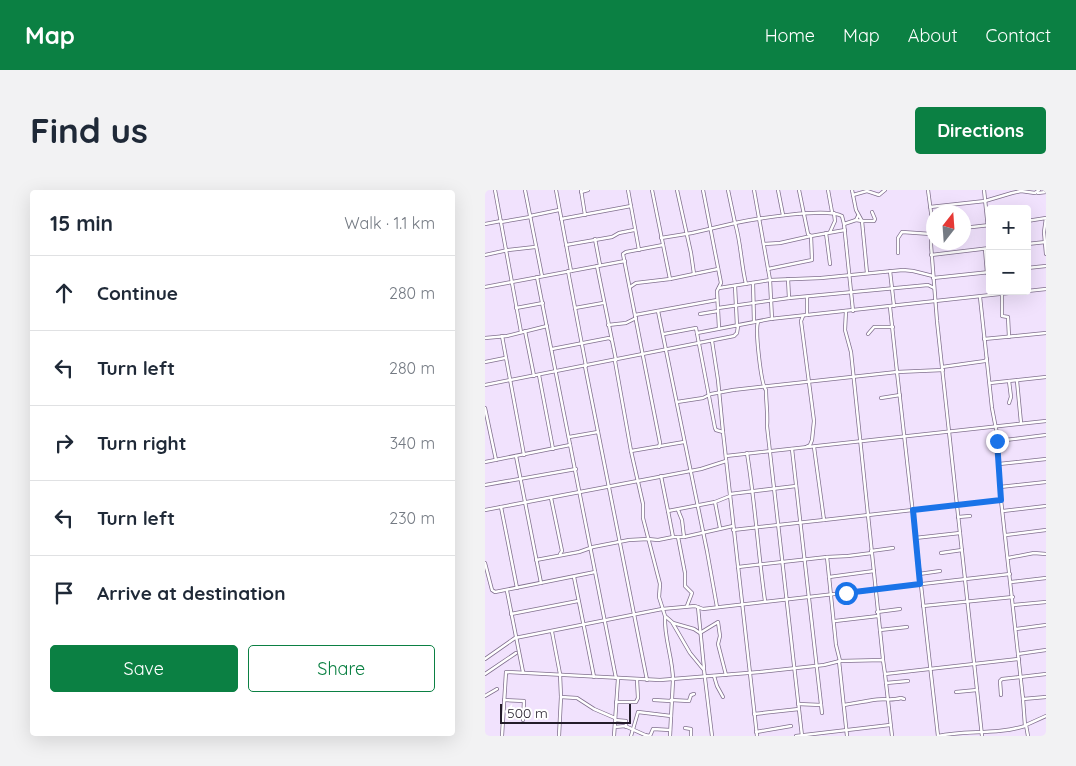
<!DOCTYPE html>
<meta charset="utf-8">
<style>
:root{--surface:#fff;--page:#f2f2f3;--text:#1f2937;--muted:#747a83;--line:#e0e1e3;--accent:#0b8043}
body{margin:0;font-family:Quicksand,sans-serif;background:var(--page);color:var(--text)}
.controls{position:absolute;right:15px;top:15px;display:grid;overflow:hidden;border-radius:5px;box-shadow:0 5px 20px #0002}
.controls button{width:45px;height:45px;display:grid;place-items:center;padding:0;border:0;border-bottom:1px solid var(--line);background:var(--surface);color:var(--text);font:25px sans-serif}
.compass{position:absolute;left:441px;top:15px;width:45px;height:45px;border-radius:50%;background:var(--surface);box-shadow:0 5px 20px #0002;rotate:17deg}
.scale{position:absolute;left:15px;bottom:12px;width:131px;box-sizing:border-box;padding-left:5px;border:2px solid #231c29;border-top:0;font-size:14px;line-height:18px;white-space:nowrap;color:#231c29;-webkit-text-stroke:4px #fff;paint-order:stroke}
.stop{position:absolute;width:15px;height:15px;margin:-11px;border:4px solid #1a73e8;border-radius:50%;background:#fff}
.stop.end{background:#1a73e8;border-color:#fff;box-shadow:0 1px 5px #0008}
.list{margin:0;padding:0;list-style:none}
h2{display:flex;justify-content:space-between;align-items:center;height:65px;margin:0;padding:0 20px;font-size:21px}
h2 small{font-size:16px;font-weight:400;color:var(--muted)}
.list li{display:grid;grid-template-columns:32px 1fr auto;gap:15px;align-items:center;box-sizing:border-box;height:75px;padding:0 20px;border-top:1px solid var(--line)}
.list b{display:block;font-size:19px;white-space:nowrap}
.list em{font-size:16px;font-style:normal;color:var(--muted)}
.actions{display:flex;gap:10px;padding:15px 20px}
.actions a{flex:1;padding:11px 0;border:1px solid var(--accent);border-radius:5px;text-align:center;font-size:18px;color:var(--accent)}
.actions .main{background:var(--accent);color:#fff}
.icon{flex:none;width:28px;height:28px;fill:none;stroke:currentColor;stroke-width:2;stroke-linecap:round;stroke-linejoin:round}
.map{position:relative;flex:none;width:561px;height:546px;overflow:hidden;border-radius:5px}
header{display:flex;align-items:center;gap:30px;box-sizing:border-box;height:70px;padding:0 25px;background:var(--accent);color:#fff}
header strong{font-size:24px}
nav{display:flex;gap:28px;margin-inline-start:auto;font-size:18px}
.intro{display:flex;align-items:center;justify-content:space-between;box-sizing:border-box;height:120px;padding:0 30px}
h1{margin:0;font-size:35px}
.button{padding:12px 22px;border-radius:5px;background:var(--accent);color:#fff;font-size:18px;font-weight:700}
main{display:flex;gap:30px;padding:0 30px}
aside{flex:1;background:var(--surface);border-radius:5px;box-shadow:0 5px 20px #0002}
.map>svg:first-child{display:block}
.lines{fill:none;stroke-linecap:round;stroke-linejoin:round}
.minor-casing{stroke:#81708e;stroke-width:4}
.minor{stroke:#fff;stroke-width:2.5}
.route{stroke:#1a73e8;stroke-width:6}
</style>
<header>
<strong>Map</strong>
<nav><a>Home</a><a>Map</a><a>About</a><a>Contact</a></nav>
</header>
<div class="intro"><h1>Find us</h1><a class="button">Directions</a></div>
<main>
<aside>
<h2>15 min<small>Walk · 1.1 km</small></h2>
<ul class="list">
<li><svg class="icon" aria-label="ahead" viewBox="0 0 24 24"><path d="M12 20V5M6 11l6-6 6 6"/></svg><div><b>Continue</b></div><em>280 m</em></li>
<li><svg class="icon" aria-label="left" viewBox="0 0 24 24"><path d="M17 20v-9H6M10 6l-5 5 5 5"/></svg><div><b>Turn left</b></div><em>280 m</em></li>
<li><svg class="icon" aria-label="right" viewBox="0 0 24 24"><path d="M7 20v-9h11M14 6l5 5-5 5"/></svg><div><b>Turn right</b></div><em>340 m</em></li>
<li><svg class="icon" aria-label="left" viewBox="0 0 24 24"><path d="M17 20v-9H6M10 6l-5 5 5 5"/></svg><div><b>Turn left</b></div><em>230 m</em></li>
<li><svg class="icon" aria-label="arrive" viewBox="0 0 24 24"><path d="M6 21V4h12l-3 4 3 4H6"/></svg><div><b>Arrive at destination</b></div></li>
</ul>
<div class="actions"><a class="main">Save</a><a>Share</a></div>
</aside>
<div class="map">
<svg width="561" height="546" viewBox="0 0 561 546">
<rect width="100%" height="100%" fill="#f1e2fd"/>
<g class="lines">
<!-- minor casing -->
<g class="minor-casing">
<g id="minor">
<polyline points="10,0 36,142"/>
<polyline points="40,0 57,86"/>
<polyline points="71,0 86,81"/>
<polyline points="96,0 100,25"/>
<polyline points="143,0 154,60"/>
<polyline points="167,0 185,89"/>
<polyline points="192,0 206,63 209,84"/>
<polyline points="218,0 236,93 232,101 234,138"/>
<polyline points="293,0 298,25"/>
<polyline points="314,0 323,44 326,46"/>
<polyline points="343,0 347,22"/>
<polyline points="367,0 371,20 377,31 371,30"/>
<polyline points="443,0 447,30 446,55 452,131 497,546"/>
<polyline points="499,0 505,57"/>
<polyline points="96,2 103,0"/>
<polyline points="553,3 561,2"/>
<polyline points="368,5 382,1 394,5 400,0"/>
<polyline points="445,17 500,11 527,3 536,1 550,3 554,0"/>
<polyline points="45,26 74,20"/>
<polyline points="76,29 146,16"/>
<polyline points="542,31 561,28 559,42 561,64"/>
<polyline points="16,32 45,27"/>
<polyline points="0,34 16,31"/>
<polyline points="359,34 368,121"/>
<polyline points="478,38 505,35"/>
<polyline points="345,42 350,31 349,23"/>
<polyline points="341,43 345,74"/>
<polyline points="176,48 207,43 250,33 243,0"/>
<polyline points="110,49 115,75"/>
<polyline points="279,54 295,53 326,46"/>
<polyline points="542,54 561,52"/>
<polyline points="81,55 127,47 134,43 149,40"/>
<polyline points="500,59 502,83"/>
<polyline points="413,63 413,48 417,42 446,44"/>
<polyline points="0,65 23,60 50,57"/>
<polyline points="446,65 505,58"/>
<polyline points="112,76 131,170"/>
<polyline points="542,78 561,76"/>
<polyline points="283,79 327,70 326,46 360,40"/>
<polyline points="83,81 101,176"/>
<polyline points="405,81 409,116"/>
<polyline points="382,83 377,31 389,31 390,29 387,22"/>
<polyline points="52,87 131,488"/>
<polyline points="448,88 505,82"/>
<polyline points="303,89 304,108 443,95 449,98"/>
<polyline points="268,93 269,132"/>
<path d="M261,94C256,74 256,52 250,33C269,29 342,17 357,26L359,34L371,30L373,26"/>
<polyline points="250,96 252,136"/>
<polyline points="0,97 140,71"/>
<polyline points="145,97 151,93 185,89 233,79"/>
<polyline points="234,98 285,90 269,0"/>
<polyline points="517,105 517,126 523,127 524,147"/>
<polyline points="322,107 322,125"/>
<polyline points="495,107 507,218 512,244 516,310 538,509 561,507"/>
<polyline points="405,117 412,182 458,180"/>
<polyline points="31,118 58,113"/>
<polyline points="90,118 118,113"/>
<polyline points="233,118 304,108"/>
<polyline points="173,121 222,361 232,417"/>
<polyline points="361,121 360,140 366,162 398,469"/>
<polyline points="215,124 233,121"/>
<polyline points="150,125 232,110"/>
<polyline points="318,126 316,131 329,231 327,250 325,255 321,257"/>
<polyline points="287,129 285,90 336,88 418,80 428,81 448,86"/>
<path d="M273,132C270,140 276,195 281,200C281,213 283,224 282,236L317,546"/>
<polyline points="123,135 141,133 151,128"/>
<polyline points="40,141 49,186"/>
<polyline points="212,143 285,129 561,99"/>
<polyline points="179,144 211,138 230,238 231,240 238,242 272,546"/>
<polyline points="383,144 389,137 408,137"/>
<polyline points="17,146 39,265"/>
<polyline points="0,148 22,146 62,136"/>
<polyline points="499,149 561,143"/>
<polyline points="227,151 233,190 238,242"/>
<polyline points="67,159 124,148 127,150"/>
<polyline points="130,171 146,261 158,314 158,328 175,394 174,407 180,426 187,432 205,463 219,480 227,546"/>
<polyline points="0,172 20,168"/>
<polyline points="100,176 162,490"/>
<polyline points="457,177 500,171 502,169"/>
<polyline points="54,185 68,259"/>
<polyline points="532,191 536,233"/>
<polyline points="505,193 561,187"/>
<polyline points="0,195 249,146 252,143 253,136"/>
<polyline points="396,208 415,205"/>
<polyline points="192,212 218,208 226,204 248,200 412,182 453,546"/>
<polyline points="524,213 526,207 524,191"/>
<polyline points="0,218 11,270"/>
<polyline points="84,247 113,242"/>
<polyline points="512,251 561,245"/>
<polyline points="174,257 175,253 138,64 141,62 178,55"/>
<polyline points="329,257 339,330 516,310"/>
<polyline points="307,259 337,523"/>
<polyline points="146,261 199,252"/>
<path d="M262,263C270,312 273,362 280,411"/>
<polyline points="31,266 56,393"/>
<polyline points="241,266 561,231"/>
<polyline points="0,272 85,255"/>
<polyline points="514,274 561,269"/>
<polyline points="176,286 183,321 230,312"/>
<polyline points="0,295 91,279"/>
<polyline points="515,297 561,292"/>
<polyline points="245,304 311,296"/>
<polyline points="66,308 77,361 75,364"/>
<polyline points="16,317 32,398"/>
<polyline points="0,320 216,279 241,271"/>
<polyline points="193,320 197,330 199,347"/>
<polyline points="183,321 188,347"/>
<polyline points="518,321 561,316"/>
<polyline points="473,327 485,326"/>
<polyline points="235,338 230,312 245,306"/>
<polyline points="248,340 339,330"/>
<polyline points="521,345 561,340"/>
<polyline points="193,347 200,383 200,396 207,403 202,416"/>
<polyline points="430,348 475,343"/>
<polyline points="386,361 408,358"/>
<polyline points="456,363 477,360"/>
<polyline points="342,367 363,366 387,363"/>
<polyline points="523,368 549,363 561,364"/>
<polyline points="51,370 94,362 108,357 144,350 163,349 173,350 188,347 199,347 248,336"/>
<polyline points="0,373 7,400 10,402 110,382"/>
<polyline points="253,377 342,367 351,455 355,471"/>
<polyline points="434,384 455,381"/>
<polyline points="89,387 109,487"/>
<polyline points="344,387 389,381"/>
<polyline points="526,392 561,388"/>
<polyline points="22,401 38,482"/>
<polyline points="529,415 561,412"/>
<polyline points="438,416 528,407"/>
<polyline points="213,417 219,478"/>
<polyline points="392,422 415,419"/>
<polyline points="26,424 93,411"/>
<path d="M180,427C179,448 188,469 188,490"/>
<polyline points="350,431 393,426"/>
<polyline points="188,433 209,439 215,443 233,432 235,446 233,454 241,485"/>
<polyline points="531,439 561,435"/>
<polyline points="395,440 422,437"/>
<polyline points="67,442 75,484 76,507 92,508 109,519 130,528"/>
<polyline points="533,464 561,460"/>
<polyline points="0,469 30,448 177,419 210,416 218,419 525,384"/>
<polyline points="354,471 362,546"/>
<polyline points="0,484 31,463"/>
<polyline points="229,486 232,496 238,507"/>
<polyline points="401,493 423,491"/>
<polyline points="471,502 492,500"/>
<polyline points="516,505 515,491 517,489 561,484"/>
<polyline points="0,506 12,499"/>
<polyline points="19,510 39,511 38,530"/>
<polyline points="169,510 186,511"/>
<polyline points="186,510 204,511 206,505 209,504"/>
<polyline points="131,512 151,512 153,508 152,490"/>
<polyline points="313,514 336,515"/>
<path d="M359,515C369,513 378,512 388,510C398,508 406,511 416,508L419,509"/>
<polyline points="269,524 314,519"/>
<polyline points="130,530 141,531 141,537"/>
<polyline points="130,537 140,536 160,545"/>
<polyline points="200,538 206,539 206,546"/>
<polyline points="271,542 306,536"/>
<polyline points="160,545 165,546 168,539 185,540"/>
<polyline points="17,546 21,482 175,490 275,482 339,475 355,471 398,470 400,484"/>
<polyline points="74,546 76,507"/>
<polyline points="129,546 133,489"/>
<polyline points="146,546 153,522 186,526"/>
<polyline points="185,546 188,490"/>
<polyline points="311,546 405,535"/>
<polyline points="407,546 400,484 534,469"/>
<path d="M453,546C482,540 511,545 540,536L538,509"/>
<polyline points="543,546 541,535 561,526"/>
</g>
</g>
<!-- minor -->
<use href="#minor" class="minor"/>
</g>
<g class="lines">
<!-- route -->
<polyline class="route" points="361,403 435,394 428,320 516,310 512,251"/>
</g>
</svg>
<div class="controls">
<button>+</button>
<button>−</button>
</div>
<svg class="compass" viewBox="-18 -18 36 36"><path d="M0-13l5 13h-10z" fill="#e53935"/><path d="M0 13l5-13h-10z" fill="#747a83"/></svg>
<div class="scale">500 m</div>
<div class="stop" style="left:361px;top:403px"></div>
<div class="stop end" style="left:512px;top:251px"></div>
</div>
</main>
